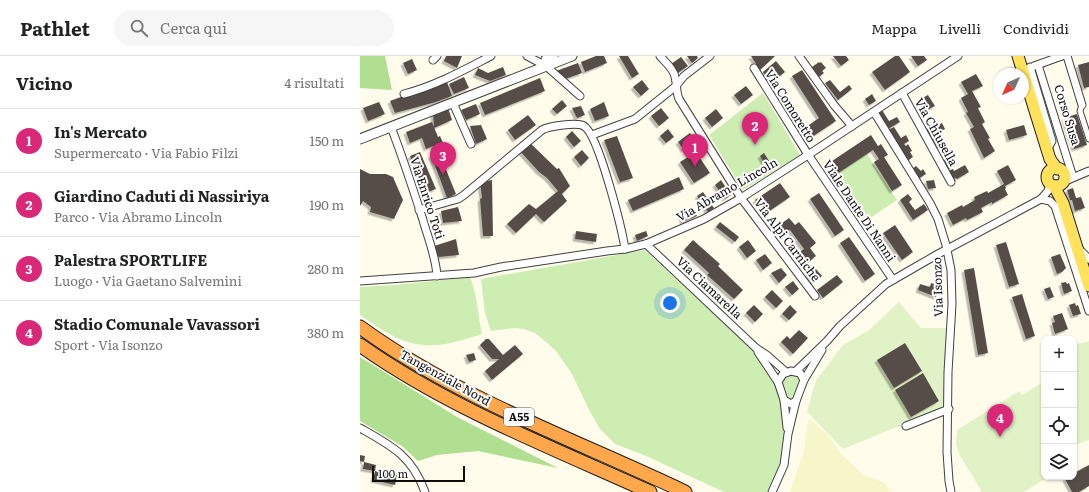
<!DOCTYPE html>
<html lang="it">
<meta charset="utf-8">
<style>
:root{--surface:#fff;--page:#f6f6f6;--text:#202124;--muted:#757577;--line:#e0e0e0;--accent:#db2777}
body{margin:0;font-family:Literata,serif;background:var(--page);color:var(--text)}
.controls{position:absolute;right:12px;bottom:12px;display:grid;overflow:hidden;border-radius:8px;box-shadow:0 1px 3px #0004}
.controls button{width:36px;height:36px;display:grid;place-items:center;padding:0;border:0;border-bottom:1px solid var(--line);background:var(--surface);color:var(--text);font:20px sans-serif}
.compass{position:absolute;left:633px;top:12px;width:36px;height:36px;border-radius:50%;background:var(--surface);box-shadow:0 1px 3px #0004;rotate:225deg}
.scale{position:absolute;left:12px;bottom:10px;width:93px;box-sizing:border-box;padding-left:4px;border:2px solid #0d0d0d;border-top:0;font-size:11px;line-height:14px;white-space:nowrap;color:#0d0d0d;-webkit-text-stroke:3px #fff;paint-order:stroke}
.you{position:absolute;left:310px;top:247px;width:14px;height:14px;margin:-10px;border:3px solid #fff;border-radius:50%;background:#1a73e8;box-shadow:0 0 0 6px #1a73e833}
.badge{display:grid;place-items:center;width:26px;height:26px;border-radius:50%;background:var(--accent);color:#fff;font-size:13px;font-weight:700}
.pin{position:absolute;translate:-50% -33px;filter:drop-shadow(0 1px 2px #0008)}
.pin::after{content:'';position:absolute;top:21px;width:14px;height:12px;background:inherit;clip-path:polygon(0 0,100% 0,50% 100%)}
.list{margin:0;padding:0;list-style:none}
h2{display:flex;justify-content:space-between;align-items:center;height:52px;margin:0;padding:0 16px;font-size:17px}
h2 small{font-size:13px;font-weight:400;color:var(--muted)}
.list li{display:grid;grid-template-columns:26px 1fr auto;gap:12px;align-items:center;box-sizing:border-box;height:64px;padding:0 16px;border-top:1px solid var(--line)}
.list b{display:block;font-size:15px;white-space:nowrap}
.list p{margin:0;font-size:13px;white-space:nowrap;color:var(--muted)}
.list em{font-size:13px;font-style:normal;color:var(--muted)}
.icon{flex:none;width:22px;height:22px;fill:none;stroke:currentColor;stroke-width:2;stroke-linecap:round;stroke-linejoin:round}
.map{position:relative;flex:none;width:729px;height:436px;overflow:hidden}
header{display:flex;align-items:center;gap:24px;box-sizing:border-box;height:56px;padding:0 20px;background:var(--surface);border-bottom:1px solid var(--line)}
header strong{font-size:19px}
nav{display:flex;gap:22px;margin-inline-start:auto;font-size:14px}
.search{width:280px;height:36px;background:var(--page);display:flex;align-items:center;gap:10px;box-sizing:border-box;padding:0 14px;border-radius:22px;color:var(--muted);font-size:15px}
main{display:flex}
aside{flex:1;background:var(--surface)}
.map>svg:first-child{display:block}
.farmland{fill:#f7f6ca}
.green{fill:#ceedb3}
.forest{fill:#b0df91}
.pitch{fill:#e1f3c6}
.building{fill:#564e48;filter:url(#shadow)}
.lines{fill:none;stroke-linecap:round;stroke-linejoin:round}
.pedestrian-casing{stroke:#404040;stroke-width:7}
.minor-casing{stroke:#404040;stroke-width:9}
.tertiary-casing{stroke:#404040;stroke-width:11}
.primary-casing{stroke:#1e1e1e;stroke-width:13}
.motorway-casing{stroke:#1e1e1e;stroke-width:15}
.pedestrian{stroke:#fff;stroke-width:5}
.minor{stroke:#fff;stroke-width:7}
.tertiary{stroke:#fff;stroke-width:9}
.primary{stroke:#ffe15c;stroke-width:11}
.motorway{stroke:#ffa74a;stroke-width:13}
.labels{text-anchor:middle;stroke-width:4;stroke-linejoin:round;paint-order:stroke}
.shield{fill:#fff;stroke:#565656;stroke-width:1}
.shield-label{font-size:11px;font-weight:bold;fill:#0d0d0d}
.street-label{font-size:12px;fill:#0d0d0d;stroke:#fff}
</style>
<header>
<strong>Pathlet</strong>
<div class="search"><svg class="icon" aria-label="search" viewBox="0 0 24 24"><circle cx="10" cy="10" r="6"/><path d="M15 15l6 6"/></svg>Cerca qui</div>
<nav><a>Mappa</a><a>Livelli</a><a>Condividi</a></nav>
</header>
<main>
<aside>
<h2>Vicino<small>4 risultati</small></h2>
<ul class="list">
<li><span class="badge">1</span><div><b>In's Mercato</b><p>Supermercato · Via Fabio Filzi</p></div><em>150 m</em></li>
<li><span class="badge">2</span><div><b>Giardino Caduti di Nassiriya</b><p>Parco · Via Abramo Lincoln</p></div><em>190 m</em></li>
<li><span class="badge">3</span><div><b>Palestra SPORTLIFE</b><p>Luogo · Via Gaetano Salvemini</p></div><em>280 m</em></li>
<li><span class="badge">4</span><div><b>Stadio Comunale Vavassori</b><p>Sport · Via Isonzo</p></div><em>380 m</em></li>
</ul>
</aside>
<div class="map">
<svg width="729" height="436" viewBox="0 0 729 436">
<defs>
<filter id="shadow"><feDropShadow dx="-2.5" dy="2.5" stdDeviation="0" flood-color="#0004"/></filter>
</defs>
<rect width="100%" height="100%" fill="#fffcec"/>
<!-- farmland -->
<polygon class="farmland" points="450,363 469,380 481,398 504,419 523,426 533,436 430,436 444,395 448,365"/>
<!-- green -->
<g class="green">
<polygon points="403,37 440,99 383,134 349,79"/>
<polygon points="507,98 537,144 503,167 473,121"/>
<path d="M285,194C307,215 329,235 352,256C367,270 384,284 398,300C402,304 405,310 408,315C432,354 430,397 407,436H364L286,400L255,388L240,373L228,352L212,318L196,295L185,285L175,277L164,273L154,272L131,275L125,257L121,223Z"/>
<path d="M110,221C117,237 118,260 122,278C66,297 48,293 0,259V231L35,229Z"/>
<polygon points="433,319 439,321 440,324 434,341 431,343 428,340 423,326 425,322"/>
</g>
<!-- forest -->
<g class="forest">
<polygon points="0,0 25,0 32,34 0,32"/>
<polygon points="0,301 97,361 198,412 118,395 77,399 58,405 42,390 0,365"/>
</g>
<!-- pitch -->
<g class="pitch">
<polygon points="539,246 561,272 586,272 584,352 483,393 447,356 453,334 457,323 483,289 509,274"/>
<polygon points="729,285 729,384 714,389 714,289"/>
<polygon points="684,325 684,421 688,421 664,436 622,436 599,398 596,388 597,374 659,335 662,339"/>
</g>
<!-- building -->
<g class="building">
<polygon points="86,0 102,0 97,12 84,5"/>
<polygon points="236,0 244,0 247,7 225,16 221,6"/>
<polygon points="259,0 268,0 279,18 272,22"/>
<polygon points="327,0 337,0 338,2 332,7"/>
<polygon points="391,0 415,0 400,14"/>
<polygon points="473,0 486,0 489,4 481,10"/>
<polygon points="535,0 539,0 550,16 525,34 512,16"/>
<polygon points="551,0 564,0 567,4 558,10"/>
<polygon points="321,1 328,10 318,17 311,8"/>
<polygon points="52,3 57,14 48,18 43,7"/>
<polygon points="416,5 425,16 411,27 403,16"/>
<polygon points="459,6 460,7 461,6 466,12 462,15 464,17 459,21 452,11"/>
<polygon points="729,6 729,31 724,32 718,9"/>
<polygon points="218,7 222,17 205,23 196,15"/>
<polygon points="143,11 146,19 130,25 115,19 118,12 128,17"/>
<polygon points="442,14 476,65 452,81 446,71 459,62 432,20"/>
<polygon points="616,18 623,30 612,35 621,51 618,52 625,66 622,68 630,82 628,83 635,95 624,102 610,73 614,71 606,57 608,56 601,42 608,38 601,26"/>
<polygon points="104,21 109,32 94,38 89,28"/>
<polygon points="180,22 185,35 125,59 120,47"/>
<polygon points="282,24 289,33 281,40 273,31"/>
<polygon points="470,24 480,36 489,29 492,33 478,44 465,27"/>
<polygon points="87,26 92,40 76,46 35,57 30,45 46,39 65,35"/>
<polygon points="386,30 393,39 381,48 374,39"/>
<polygon points="512,38 516,45 509,49 505,43"/>
<polygon points="568,39 575,50 563,56 557,45"/>
<polygon points="202,44 207,50 197,58 192,53"/>
<polygon points="19,46 25,58 8,65 3,52"/>
<polygon points="244,46 249,60 235,65 230,53"/>
<polygon points="116,48 120,58 106,64 101,54"/>
<polygon points="221,50 225,59 217,62 212,52"/>
<polygon points="88,52 92,64 74,72 73,56"/>
<polygon points="301,52 309,62 299,70 291,60"/>
<polygon points="356,53 363,62 352,71 345,62"/>
<polygon points="522,54 529,65 537,61 540,66 528,73 518,56"/>
<polygon points="717,58 727,89 714,93 704,62"/>
<polygon points="168,59 176,69 155,84 148,74"/>
<polygon points="72,66 78,81 80,80 86,94 76,98 73,90 66,93 62,82 50,87 46,76"/>
<polygon points="582,67 585,73 570,82 565,74 570,71 571,73"/>
<polygon points="121,69 127,83 116,88 110,70"/>
<polygon points="664,69 667,79 649,84 646,74"/>
<polygon points="534,71 541,82 546,79 549,85 544,88 546,90 548,88 552,95 550,96 553,101 547,105 528,74"/>
<polygon points="308,73 314,81 306,87 300,80"/>
<polygon points="212,75 221,85 214,91 206,81"/>
<polygon points="330,77 336,85 324,94 318,86"/>
<polygon points="511,79 518,90 521,88 528,99 524,101 542,129 532,135 514,106 519,103 513,94 477,118 469,107"/>
<polygon points="581,79 586,88 576,93 571,83"/>
<polygon points="257,80 273,122 260,126 244,84"/>
<polygon points="168,85 197,113 199,112 210,130 202,138 207,145 184,166 176,158 156,177 147,168 169,148 176,153 198,135 187,122 179,116 159,94"/>
<polygon points="222,94 229,102 221,110 214,101"/>
<polygon points="60,96 76,133 65,137 50,100"/>
<polygon points="336,96 350,117 334,127 320,106"/>
<polygon points="404,97 411,108 406,110 400,100"/>
<polygon points="71,99 80,99 96,138 87,142"/>
<polygon points="587,102 589,105 594,103 597,108 587,114 582,105"/>
<polygon points="605,109 609,116 597,123 596,122 592,123 588,115 593,113 594,115"/>
<polygon points="648,109 656,124 645,130 646,132 645,133 648,139 632,148 632,146 621,152 623,156 607,164 606,162 593,169 587,157 602,149 603,151 615,144 614,141 627,135 628,137 644,128 637,115"/>
<polygon points="556,110 561,115 563,113 566,118 558,123 552,113"/>
<polygon points="0,113 10,118 26,118 33,121 43,144 34,163 10,156 11,151 3,145 0,150"/>
<polygon points="319,121 324,133 273,155 268,144"/>
<polygon points="132,124 133,180 123,180 120,143 122,142 120,126"/>
<polygon points="361,124 371,139 365,143 355,129"/>
<polygon points="574,124 576,132 568,133 566,125"/>
<polygon points="420,127 430,141 405,158 395,144"/>
<polygon points="713,132 716,142 721,141 725,152 715,155 712,144 710,144 707,134"/>
<polygon points="343,136 354,152 348,156 337,140"/>
<polygon points="459,137 484,174 475,180 450,143"/>
<polygon points="548,138 552,143 549,146 555,154 564,148 568,154 553,164 540,144"/>
<polygon points="98,151 102,165 83,167 81,155"/>
<polygon points="334,153 337,160 323,166 320,159"/>
<polygon points="429,162 435,169 439,166 456,187 450,192 456,200 445,209 437,198 444,193 430,174 424,179 418,170"/>
<polygon points="360,166 379,181 375,186 356,171"/>
<polygon points="535,169 553,196 542,204 523,177"/>
<polygon points="216,175 237,178 236,186 215,183"/>
<polygon points="286,175 288,180 277,185 275,179"/>
<polygon points="489,181 515,218 505,225 480,187"/>
<polygon points="96,183 99,199 79,201 71,191"/>
<polygon points="333,184 360,208 358,210 383,234 374,243 347,219 349,217 324,194"/>
<polygon points="388,184 396,195 387,202 379,191"/>
<polygon points="646,186 659,228 649,231 636,189"/>
<polygon points="405,198 412,207 403,214 396,204"/>
<polygon points="700,198 706,212 702,216 697,218 691,201"/>
<polygon points="421,212 427,219 419,227 411,217"/>
<polygon points="455,212 462,220 454,226 447,218"/>
<polygon points="614,212 628,297 618,299 604,214"/>
<polygon points="477,219 483,226 463,242 457,234"/>
<polygon points="433,225 439,233 432,239 425,231"/>
<polygon points="706,226 707,228 709,227 712,235 704,238 701,227"/>
<polygon points="571,227 579,230 576,241 558,234 560,228 570,231"/>
<polygon points="690,231 694,241 688,243 684,233"/>
<polygon points="412,234 423,245 416,252 405,241"/>
<polygon points="662,238 675,280 666,283 652,241"/>
<polygon points="715,247 716,250 718,249 721,258 713,260 709,249"/>
<polygon points="394,249 403,258 395,266 386,257"/>
<polygon points="430,249 437,256 429,264 422,258"/>
<polygon points="702,257 708,273 695,278 692,267 695,266 693,260"/>
<polygon points="439,274 448,282 433,298 421,286 427,280 430,283"/>
<polygon points="126,283 129,283 143,299 155,289 163,298 132,324 125,315 139,303 132,303 120,289"/>
<polygon points="545,287 562,315 534,332 517,304"/>
<polygon points="114,297 116,304 109,306 106,299"/>
<polygon points="563,317 579,345 551,361 535,334"/>
<polygon points="0,399 5,400 4,406 16,409 15,415 3,413 4,406 0,405"/>
<polygon points="729,409 729,430 719,436 712,436 705,423 708,421 714,421 714,417"/>
<polygon points="15,415 37,419 35,429 13,424"/>
</g>
<g class="lines">
<!-- pedestrian casing -->
<g class="pedestrian-casing">
<polyline id="pedestrian" points="722,49 720,55 729,83"/>
</g>
<!-- minor casing -->
<g class="minor-casing">
<g id="minor">
<polyline points="167,0 186,10 220,40"/>
<path d="M300,0C305,6 314,13 315,21C317,28 316,36 319,43L381,142L455,240"/>
<polyline points="439,0 474,49 492,70"/>
<polyline points="707,0 722,49"/>
<polyline points="73,4 77,0"/>
<polyline points="678,9 712,118"/>
<polyline points="186,10 185,3 194,0"/>
<polyline points="674,10 702,0"/>
<polyline points="670,11 692,85 687,94"/>
<polyline points="394,12 447,97 533,224"/>
<polyline points="542,37 591,126"/>
<path d="M44,38C75,30 102,15 131,0"/>
<polyline points="93,47 111,88"/>
<polyline points="514,56 570,147 578,163 586,189 591,214 592,248 588,316 587,396 589,425 591,436"/>
<path d="M31,71C43,102 53,133 63,164C68,182 76,201 77,220"/>
<polyline points="232,79 275,63 316,30 324,20 350,0"/>
<polyline points="703,126 729,115"/>
<polyline points="681,143 690,145 695,150 729,255"/>
<path d="M59,154L98,143L104,139L182,74C189,70 217,66 224,70C239,79 262,174 265,193"/>
<polyline points="286,188 396,292 408,300 426,316"/>
<polyline points="718,192 729,203"/>
<polyline points="0,225 114,217 141,211 247,195 265,193 286,188 344,163 381,142 448,99 598,0"/>
<polyline points="398,296 418,326"/>
<polygon points="431,315 440,317 444,324 436,345 431,348 424,344 418,326 423,318"/>
<polyline points="436,315 467,285 480,270 526,228 578,198 681,143 688,135 690,128"/>
<polyline points="444,324 462,294"/>
<polyline points="424,344 427,372"/>
<polyline points="546,370 589,353"/>
<path d="M0,372C32,390 52,400 65,436"/>
<polyline points="412,436 424,409 428,378 436,345"/>
</g>
</g>
<!-- tertiary casing -->
<g class="tertiary-casing">
<polyline id="tertiary" points="0,83 212,0"/>
</g>
<!-- primary casing -->
<g class="primary-casing">
<g id="primary">
<polyline points="658,0 690,103 697,113"/>
<circle cx="696" cy="121" r="9"/>
<polyline points="694,130 703,147 729,230"/>
</g>
</g>
<!-- motorway casing -->
<g class="motorway-casing">
<g id="motorway">
<path d="M0,271C99,343 216,384 325,436"/>
<path d="M0,289C87,351 193,392 290,436"/>
</g>
</g>
<!-- pedestrian -->
<use href="#pedestrian" class="pedestrian"/>
<!-- minor -->
<use href="#minor" class="minor"/>
<!-- tertiary -->
<use href="#tertiary" class="tertiary"/>
<!-- primary -->
<use href="#primary" class="primary"/>
<!-- motorway -->
<use href="#motorway" class="motorway"/>
</g>
<g class="labels">
<!-- shield labels -->
<rect class="shield" x="144" y="352" width="30" height="18" rx="3"/>
<g class="shield-label">
<text x="159" y="365">A55</text>
</g>
<!-- street labels -->
<g class="street-label">
<text transform="translate(430 50) rotate(58)" y="4">Via Comoretto</text>
<text transform="translate(707 59) rotate(73)" y="4">Corso Susa</text>
<text transform="translate(576 76) rotate(61)" y="4">Via Chiusella</text>
<text transform="translate(367 134) rotate(-30)" y="4">Via Abramo Lincoln</text>
<text transform="translate(67 142) rotate(72)" y="4">Via Enrico Toti</text>
<text transform="translate(499 155) rotate(56)" y="4">Viale Dante Di Nanni</text>
<text transform="translate(427 184) rotate(53)" y="4">Via Alpi Carniche</text>
<text transform="translate(578 231) rotate(-92)" y="4">Via Isonzo</text>
<text transform="translate(349 232) rotate(43)" y="4">Via Ciamarella</text>
<text transform="translate(85 322) rotate(29)" y="4">Tangenziale Nord</text>
</g>
</g>
</svg>
<div class="controls">
<button>+</button>
<button>−</button>
<button><svg class="icon" aria-label="locate" viewBox="0 0 24 24"><circle cx="12" cy="12" r="6"/><path d="M12 2v4M12 18v4M2 12h4M18 12h4"/></svg></button>
<button><svg class="icon" aria-label="layers" viewBox="0 0 24 24"><path d="M12 4l9 5-9 5-9-5zM3 14l9 5 9-5"/></svg></button>
</div>
<svg class="compass" viewBox="-18 -18 36 36"><path d="M0-13l5 13h-10z" fill="#e53935"/><path d="M0 13l5-13h-10z" fill="#757577"/></svg>
<div class="scale">100 m</div>
<div class="you"></div>
<div class="pin badge" style="left:335px;top:111px">1</div>
<div class="pin badge" style="left:395px;top:89px">2</div>
<div class="pin badge" style="left:83px;top:119px">3</div>
<div class="pin badge" style="left:640px;top:381px">4</div>
</div>
</main>
